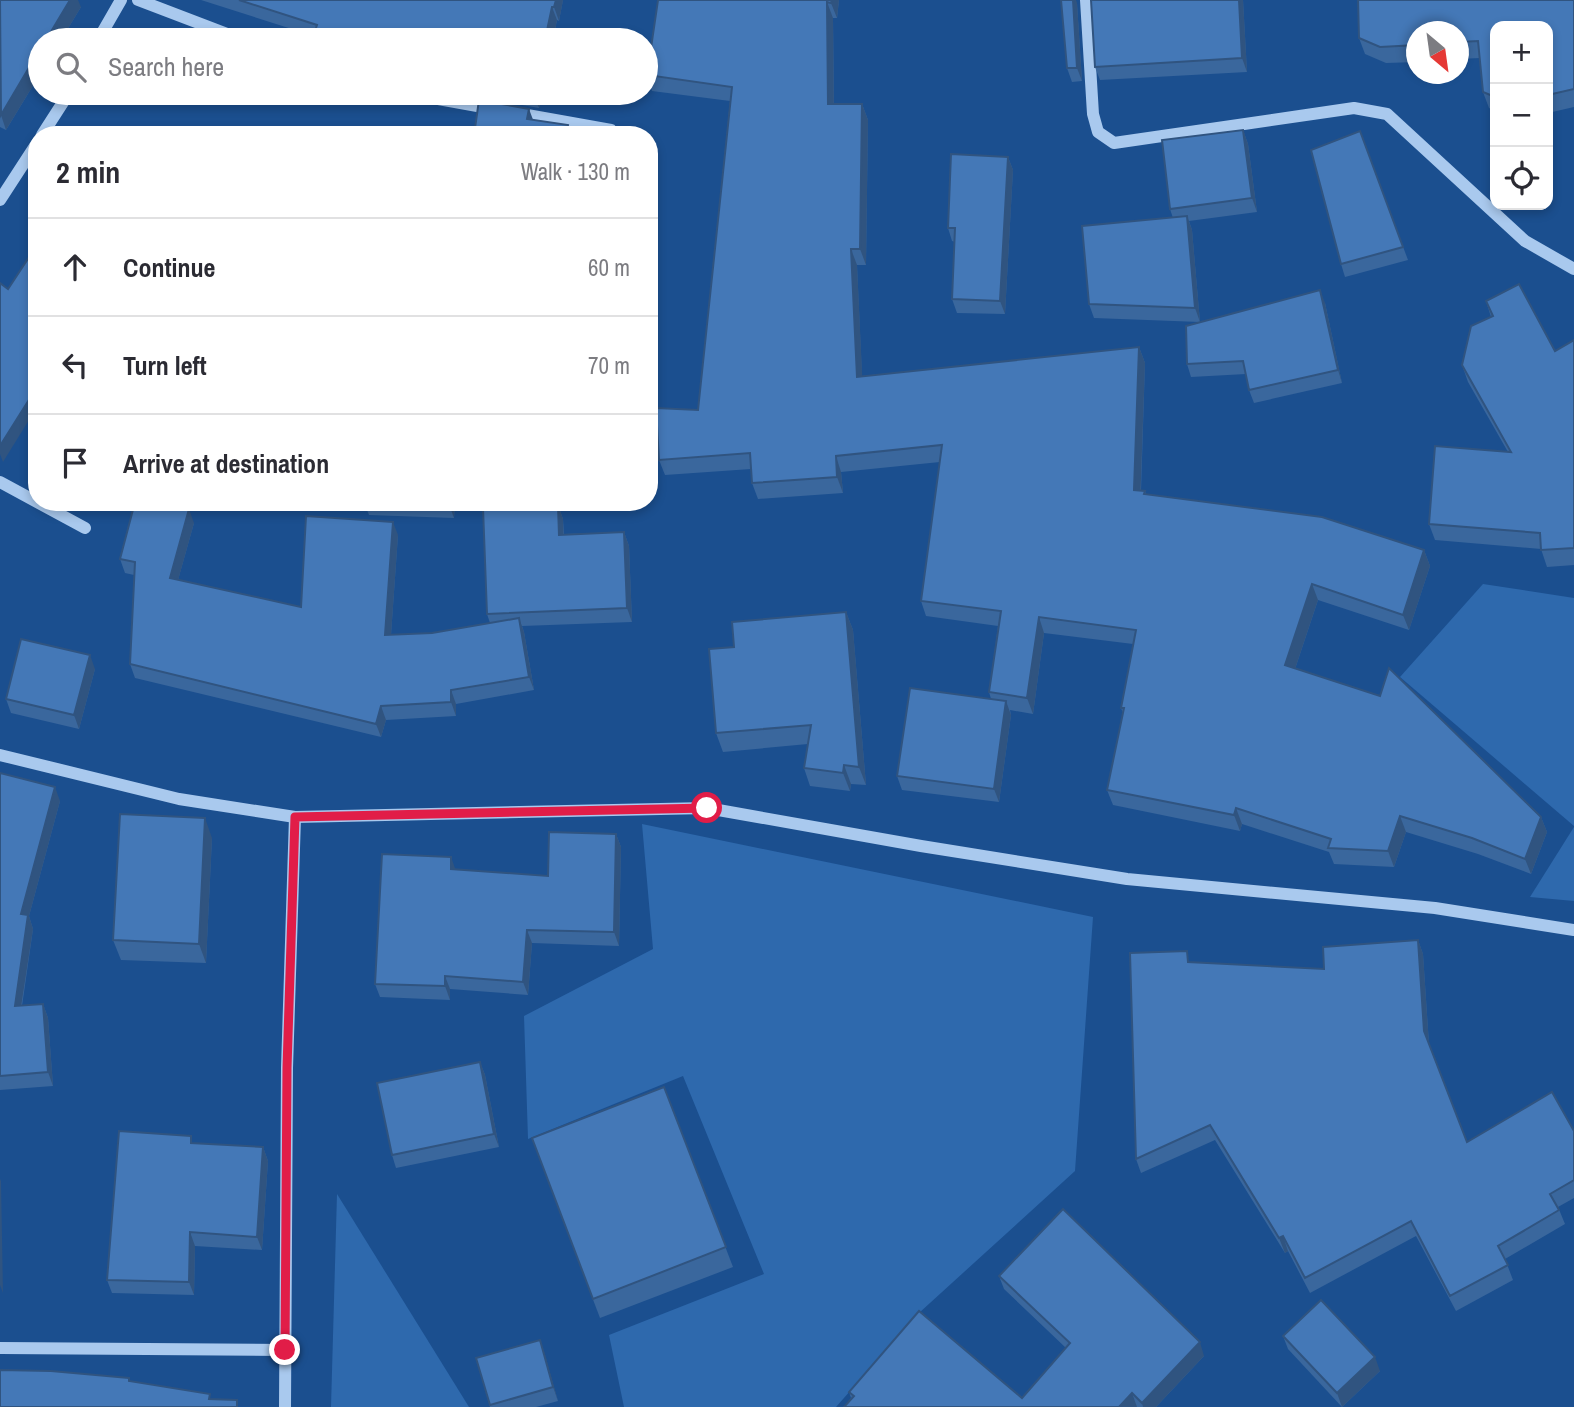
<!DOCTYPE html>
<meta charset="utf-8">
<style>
:root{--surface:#fff;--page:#f7f7f7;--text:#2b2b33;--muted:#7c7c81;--line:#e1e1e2}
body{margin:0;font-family:"Archivo Narrow",sans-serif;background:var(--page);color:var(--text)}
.controls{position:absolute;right:21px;top:21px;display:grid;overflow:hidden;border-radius:14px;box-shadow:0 4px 10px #0003}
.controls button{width:63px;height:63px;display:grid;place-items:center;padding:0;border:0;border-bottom:2px solid var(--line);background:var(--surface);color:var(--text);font:35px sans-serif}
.compass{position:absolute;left:1406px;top:21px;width:63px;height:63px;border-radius:50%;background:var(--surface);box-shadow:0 4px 10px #0003;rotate:151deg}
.stop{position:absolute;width:21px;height:21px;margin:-16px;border:5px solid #e11d48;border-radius:50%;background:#fff}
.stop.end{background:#e11d48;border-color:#fff;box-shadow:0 2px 7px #0008}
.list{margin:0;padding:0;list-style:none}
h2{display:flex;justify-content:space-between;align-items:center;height:91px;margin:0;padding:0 28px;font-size:30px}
h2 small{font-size:23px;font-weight:400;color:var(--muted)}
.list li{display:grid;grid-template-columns:46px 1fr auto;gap:21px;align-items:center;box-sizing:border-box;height:98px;padding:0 28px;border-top:2px solid var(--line)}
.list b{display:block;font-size:26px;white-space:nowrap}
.list em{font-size:23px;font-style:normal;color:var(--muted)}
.icon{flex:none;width:38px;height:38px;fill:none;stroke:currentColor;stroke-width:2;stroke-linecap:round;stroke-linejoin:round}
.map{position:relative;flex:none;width:1574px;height:1407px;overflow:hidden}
.search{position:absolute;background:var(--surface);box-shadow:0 4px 10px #0003;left:28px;top:28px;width:630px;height:77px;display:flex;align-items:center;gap:18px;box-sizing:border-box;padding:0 24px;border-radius:38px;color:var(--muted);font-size:26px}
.panel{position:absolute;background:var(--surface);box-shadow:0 4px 10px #0003;left:28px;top:126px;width:630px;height:385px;border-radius:28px}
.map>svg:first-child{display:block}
.grass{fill:#2e69ad}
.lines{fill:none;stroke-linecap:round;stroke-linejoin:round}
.minor{stroke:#a9c9ee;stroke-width:12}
.wall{fill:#3a679d}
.shaded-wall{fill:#305480}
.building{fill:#4478b7;stroke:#305480;stroke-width:2}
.route{stroke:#e11d48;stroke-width:9}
</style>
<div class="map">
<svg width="1574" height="1407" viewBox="0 0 1574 1407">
<rect width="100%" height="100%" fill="#1b4f8f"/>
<!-- grass -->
<g class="grass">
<polygon points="1483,584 1574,598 1574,826 1400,677"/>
<polygon points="642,824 1093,917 1075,1171 919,1313 836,1407 624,1407 609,1335 764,1274 683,1076 528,1139 524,1016 653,949"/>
<polygon points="1574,827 1574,901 1530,897"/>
<polygon points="337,1194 469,1407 331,1407"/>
</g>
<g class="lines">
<!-- minor -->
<g class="minor">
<polyline points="138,0 243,40"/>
<polyline points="1086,0 1093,114 1098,132 1114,143 1354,108 1387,114 1525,241 1574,269"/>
<polyline points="98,40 121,0"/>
<polyline points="405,93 494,109"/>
<polyline points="516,113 611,130"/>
<polyline points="42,135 69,93"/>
<polyline points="0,200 37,143"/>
<polyline points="0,482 85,528"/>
<polyline points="0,755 179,799 295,817 287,1068 285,1407"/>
<polyline points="295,817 707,808 921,846 1127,879 1435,908 1574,930"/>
<polyline points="0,1348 285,1350"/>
</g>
</g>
<!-- wall -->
<g class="wall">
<polygon points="0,0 81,7 61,40 40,40 40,74 6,130 0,127"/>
<polygon points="201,0 563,0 559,21 557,20 553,40 318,40 317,37"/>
<polygon points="658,0 839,0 837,18 833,18 834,104 862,104 868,120 866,265 857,265 862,376 1139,347 1145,363 1141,491 1145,491 1146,494 1424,550 1430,566 1409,630 1318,600 1295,669 1541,817 1547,832 1531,874 1478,854 1406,832 1394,867 1334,864 1329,852 1242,824 1240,831 1113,805 1107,790 1123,713 1121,708 1133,644 1044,633 1033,714 1010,710 1011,715 999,802 902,790 897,776 991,699 989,692 998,626 926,616 921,601 940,462 841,472 843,493 758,499 752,483 751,469 665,475 659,460 698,410 730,101 652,91 647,75"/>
<polygon points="1091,0 1243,0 1247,72 1100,80 1095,67"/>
<polygon points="1574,0 1574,107 1548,113 1548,26 1495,26 1495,111 1489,108 1483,92 1480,58 1459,59 1459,32 1417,32 1417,62 1386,63 1365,54 1359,38"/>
<polygon points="1077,3 1082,81 1072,82 1067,68"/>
<polygon points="486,93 542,93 539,108 488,99"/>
<polygon points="1243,130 1248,144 1257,212 1189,221 1192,230 1200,322 1325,303 1342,383 1254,403 1249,390 1246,374 1191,377 1187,364 1200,322 1094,318 1089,304 1173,218 1170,209"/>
<polygon points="1360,131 1408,260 1345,277 1341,264"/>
<polygon points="649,141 652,141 657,155 658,349 649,349"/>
<polygon points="1008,157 1013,170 1005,314 957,313 952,299 955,242 952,241 948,228"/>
<polygon points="1486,301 1555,351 1574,340 1574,565 1547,567 1541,549 1435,540 1429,524 1508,452 1468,382 1462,365 1491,317"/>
<polygon points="364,502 455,502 454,518 369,515"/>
<polygon points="558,505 563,519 564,534 624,532 629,546 632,622 522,626 524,632 534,690 456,704 456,716 386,720 381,737 135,678 130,664 134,575 125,573 120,559 194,523 178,580 301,607 398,535 391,635 432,633 490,623 487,614"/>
<polygon points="846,612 853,630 866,785 851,784 850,791 810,786 804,768 808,744 723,752 716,733 734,647"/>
<polygon points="95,669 79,729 11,713 6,699"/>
<polygon points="0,773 60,801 29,916 33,929 22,1006 43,1004 48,1018 53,1086 0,1090"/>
<polygon points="616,834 621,847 619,946 532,943 528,995 450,989 450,1000 380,997 375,984 456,869 548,876"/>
<polygon points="212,838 206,963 121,960 113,940"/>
<polygon points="1418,940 1423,954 1429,1044 1467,1142 1574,1131 1574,1198 1558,1207 1565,1224 1505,1259 1513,1280 1456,1311 1416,1236 1310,1293 1288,1251 1285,1253 1215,1140 1141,1173 1136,1159 1191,962 1324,969"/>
<polygon points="480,1062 485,1075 499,1147 396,1168 392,1155"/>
<polygon points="664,1087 733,1267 600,1318 532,1138"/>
<polygon points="194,1143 263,1147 268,1161 262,1250 195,1246 194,1295 112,1293 107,1280"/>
<polygon points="999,1276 1204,1356 1156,1407 844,1407 851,1398 849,1392 1022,1398 1066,1348 1004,1289"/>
<polygon points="1283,1336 1380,1371 1342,1407 1288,1349"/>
<polygon points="540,1340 558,1401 536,1407 490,1407 476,1358"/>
</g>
<!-- shaded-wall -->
<g class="shaded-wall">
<polygon points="70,0 78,0 81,7 61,40 46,40"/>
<polygon points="556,0 563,0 559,21 554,7"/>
<polygon points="832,0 839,0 837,18 831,3"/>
<polygon points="1073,0 1076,0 1077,3 1082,81 1077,68"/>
<polygon points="1239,0 1243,0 1247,72 1242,58"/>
<polygon points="827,2 833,18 834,120 828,104"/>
<polygon points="552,7 557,20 553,40 545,40"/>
<polygon points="40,49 40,74 6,130 1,115"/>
<polygon points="534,93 542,93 539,108 534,95"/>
<polygon points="862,104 868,120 866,265 860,249"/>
<polygon points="529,109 535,125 527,119"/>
<polygon points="568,125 571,135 566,135"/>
<polygon points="1243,130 1248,144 1257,212 1252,198"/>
<polygon points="652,141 657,155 658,349 653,335"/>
<polygon points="1008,157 1013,170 1005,314 1000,301"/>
<polygon points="1187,216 1192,230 1200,322 1195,308"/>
<polygon points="851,249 857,265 863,392 857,377"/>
<polygon points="1320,290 1325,303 1342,383 1338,370"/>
<polygon points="1139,347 1145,363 1140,506 1134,490"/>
<polygon points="37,387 37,407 3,462 0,454 0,446"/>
<polygon points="836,456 841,472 843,493 837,477"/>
<polygon points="448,502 455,502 454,518"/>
<polygon points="558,505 563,519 564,548 559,535"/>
<polygon points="189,509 194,523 175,591 170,578"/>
<polygon points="393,522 398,535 390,649 385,635"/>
<polygon points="624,532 629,546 632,622 627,608"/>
<polygon points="1424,550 1430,566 1409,630 1403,615"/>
<polygon points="1312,584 1318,600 1291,681 1285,665"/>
<polygon points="846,612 853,630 866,785 859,767"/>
<polygon points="1039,617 1044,633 1033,714 1027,698"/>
<polygon points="519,618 524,632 534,690 529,677"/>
<polygon points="90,655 95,669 79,729 74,715"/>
<polygon points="451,690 456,704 456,716 451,702"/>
<polygon points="1006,701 1011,715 999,802 994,789"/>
<polygon points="381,706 386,720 381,737 376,724"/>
<polygon points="844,765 851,784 850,791 843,773"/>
<polygon points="55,787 60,801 29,916 33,929 19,1020 15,1006 21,914"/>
<polygon points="1236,808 1242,824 1240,831 1234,815"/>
<polygon points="1400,816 1406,832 1394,867 1388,851"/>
<polygon points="1541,817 1547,832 1531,874 1525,859"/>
<polygon points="205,818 212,838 206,963 199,944"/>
<polygon points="616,834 621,847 619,946 614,932"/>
<polygon points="451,857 456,871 451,869"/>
<polygon points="527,930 532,943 528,995 523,982"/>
<polygon points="1418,940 1423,954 1429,1045 1424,1031"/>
<polygon points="445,976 450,989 450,1000 445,986"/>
<polygon points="43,1004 48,1018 53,1086 48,1072"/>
<polygon points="480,1062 485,1075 499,1147 494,1134"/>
<polygon points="263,1147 268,1161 262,1250 257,1237"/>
<polygon points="0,1179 1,1181 3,1293 0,1285"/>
<polygon points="190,1232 195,1246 194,1295 189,1282"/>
<polygon points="1283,1236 1288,1251 1285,1253 1279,1238"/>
<polygon points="540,1340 545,1354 558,1401 553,1387"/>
<polygon points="1200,1342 1204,1356 1156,1407 1143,1407 1142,1403"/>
<polygon points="1375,1357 1380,1371 1342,1407 1337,1393"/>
<polygon points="1132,1393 1137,1407 1119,1407"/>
</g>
<!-- building -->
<g class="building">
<polygon points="0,0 70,0 46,40 40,40 40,49 1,115"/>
<polygon points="239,0 556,0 554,7 552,7 545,40 346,40 315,31 317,25"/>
<polygon points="658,0 832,0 831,3 827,2 828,104 862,104 860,249 851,249 857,377 1139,347 1134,490 1145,491 1144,494 1322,517 1424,550 1403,615 1312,584 1285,665 1380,696 1389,668 1541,817 1525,859 1472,838 1400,816 1388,851 1328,848 1331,839 1236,808 1234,815 1107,790 1124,708 1121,708 1136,630 1039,617 1027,698 989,692 1001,611 921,601 942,445 836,456 837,477 752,483 750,453 659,460 656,408 698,410 732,87 647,75"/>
<polygon points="1061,0 1073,0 1077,68 1067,68"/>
<polygon points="1091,0 1239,0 1242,58 1095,67"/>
<polygon points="1358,0 1574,0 1574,89 1548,95 1548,26 1495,26 1495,97 1483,92 1478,41 1459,42 1459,32 1417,32 1417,45 1380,47 1359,38"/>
<polygon points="479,100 529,109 527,119 568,125 566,135 474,135"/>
<polygon points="184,130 191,135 181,135"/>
<polygon points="1243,130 1252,198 1170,209 1162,140"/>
<polygon points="1360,131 1403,247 1341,264 1311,150"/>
<polygon points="649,141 652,141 653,335 649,336"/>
<polygon points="951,154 1008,157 1000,301 952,299 955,228 948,228"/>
<polygon points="1187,216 1195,308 1089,304 1082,226"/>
<polygon points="37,245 37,387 0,446 0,283 8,289"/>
<polygon points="1519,284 1555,351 1574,340 1574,548 1541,550 1540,533 1429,524 1435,446 1511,452 1462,365 1471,326 1493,316 1486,301"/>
<polygon points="1320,290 1338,370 1249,390 1243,361 1187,364 1186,326"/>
<polygon points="135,502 164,502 189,509 170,578 301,607 306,516 393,522 385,635 432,633 519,618 529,677 451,690 451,702 381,706 376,724 130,664 135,562 120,559"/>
<polygon points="558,505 559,535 624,532 627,608 487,614 483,508"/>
<polygon points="846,612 859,767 844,765 843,773 804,768 811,725 716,733 709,649 734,647 732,622"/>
<polygon points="21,639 90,655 74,715 6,699"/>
<polygon points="910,688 1006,701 994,789 897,776"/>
<polygon points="0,773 55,787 21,914 28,915 15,1006 43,1004 48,1072 0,1076"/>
<polygon points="120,814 205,818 199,944 113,940"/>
<polygon points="549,832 616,834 614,932 527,930 523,982 445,976 445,986 375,984 382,854 451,857 451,869 548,876"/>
<polygon points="1418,940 1424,1031 1467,1142 1552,1092 1574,1131 1574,1180 1550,1194 1559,1210 1498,1246 1508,1265 1450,1296 1411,1221 1305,1278 1283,1236 1279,1238 1210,1125 1136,1159 1130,953 1187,951 1188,962 1324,969 1323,947"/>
<polygon points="480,1062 494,1134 392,1155 377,1083"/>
<polygon points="664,1087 726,1247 593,1299 532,1138"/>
<polygon points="119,1131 191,1136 191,1143 263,1147 257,1237 190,1232 189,1282 107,1280"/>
<polygon points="1063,1209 1200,1342 1142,1403 1132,1393 1119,1407 844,1407 854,1396 849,1392 919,1311 1022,1398 1070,1343 999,1276"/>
<polygon points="1321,1300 1375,1357 1337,1393 1283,1336"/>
<polygon points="540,1340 553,1387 490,1405 476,1358"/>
<polygon points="0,1370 51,1371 129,1378 129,1381 210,1394 209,1399 237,1400 237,1407 0,1407"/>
</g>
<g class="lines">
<!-- route -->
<polyline class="route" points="285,1350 287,1068 295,817 707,808"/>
</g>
</svg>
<div class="controls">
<button>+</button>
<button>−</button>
<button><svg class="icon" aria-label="locate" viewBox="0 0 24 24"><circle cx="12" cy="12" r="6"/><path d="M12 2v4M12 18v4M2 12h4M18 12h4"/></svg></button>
</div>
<svg class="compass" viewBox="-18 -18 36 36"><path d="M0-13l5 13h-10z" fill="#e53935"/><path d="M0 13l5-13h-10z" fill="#7c7c81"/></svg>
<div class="stop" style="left:707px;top:808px"></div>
<div class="stop end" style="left:285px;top:1350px"></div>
<div class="search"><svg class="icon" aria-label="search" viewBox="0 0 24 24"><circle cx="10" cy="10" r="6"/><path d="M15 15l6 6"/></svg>Search here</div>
<section class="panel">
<h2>2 min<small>Walk · 130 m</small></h2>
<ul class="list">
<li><svg class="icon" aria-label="ahead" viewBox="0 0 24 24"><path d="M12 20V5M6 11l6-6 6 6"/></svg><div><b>Continue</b></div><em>60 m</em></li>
<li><svg class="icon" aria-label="left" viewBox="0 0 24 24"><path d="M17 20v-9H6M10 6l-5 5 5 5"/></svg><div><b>Turn left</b></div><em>70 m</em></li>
<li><svg class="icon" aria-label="arrive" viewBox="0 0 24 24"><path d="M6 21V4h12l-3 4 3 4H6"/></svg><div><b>Arrive at destination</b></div></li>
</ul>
</section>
</div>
